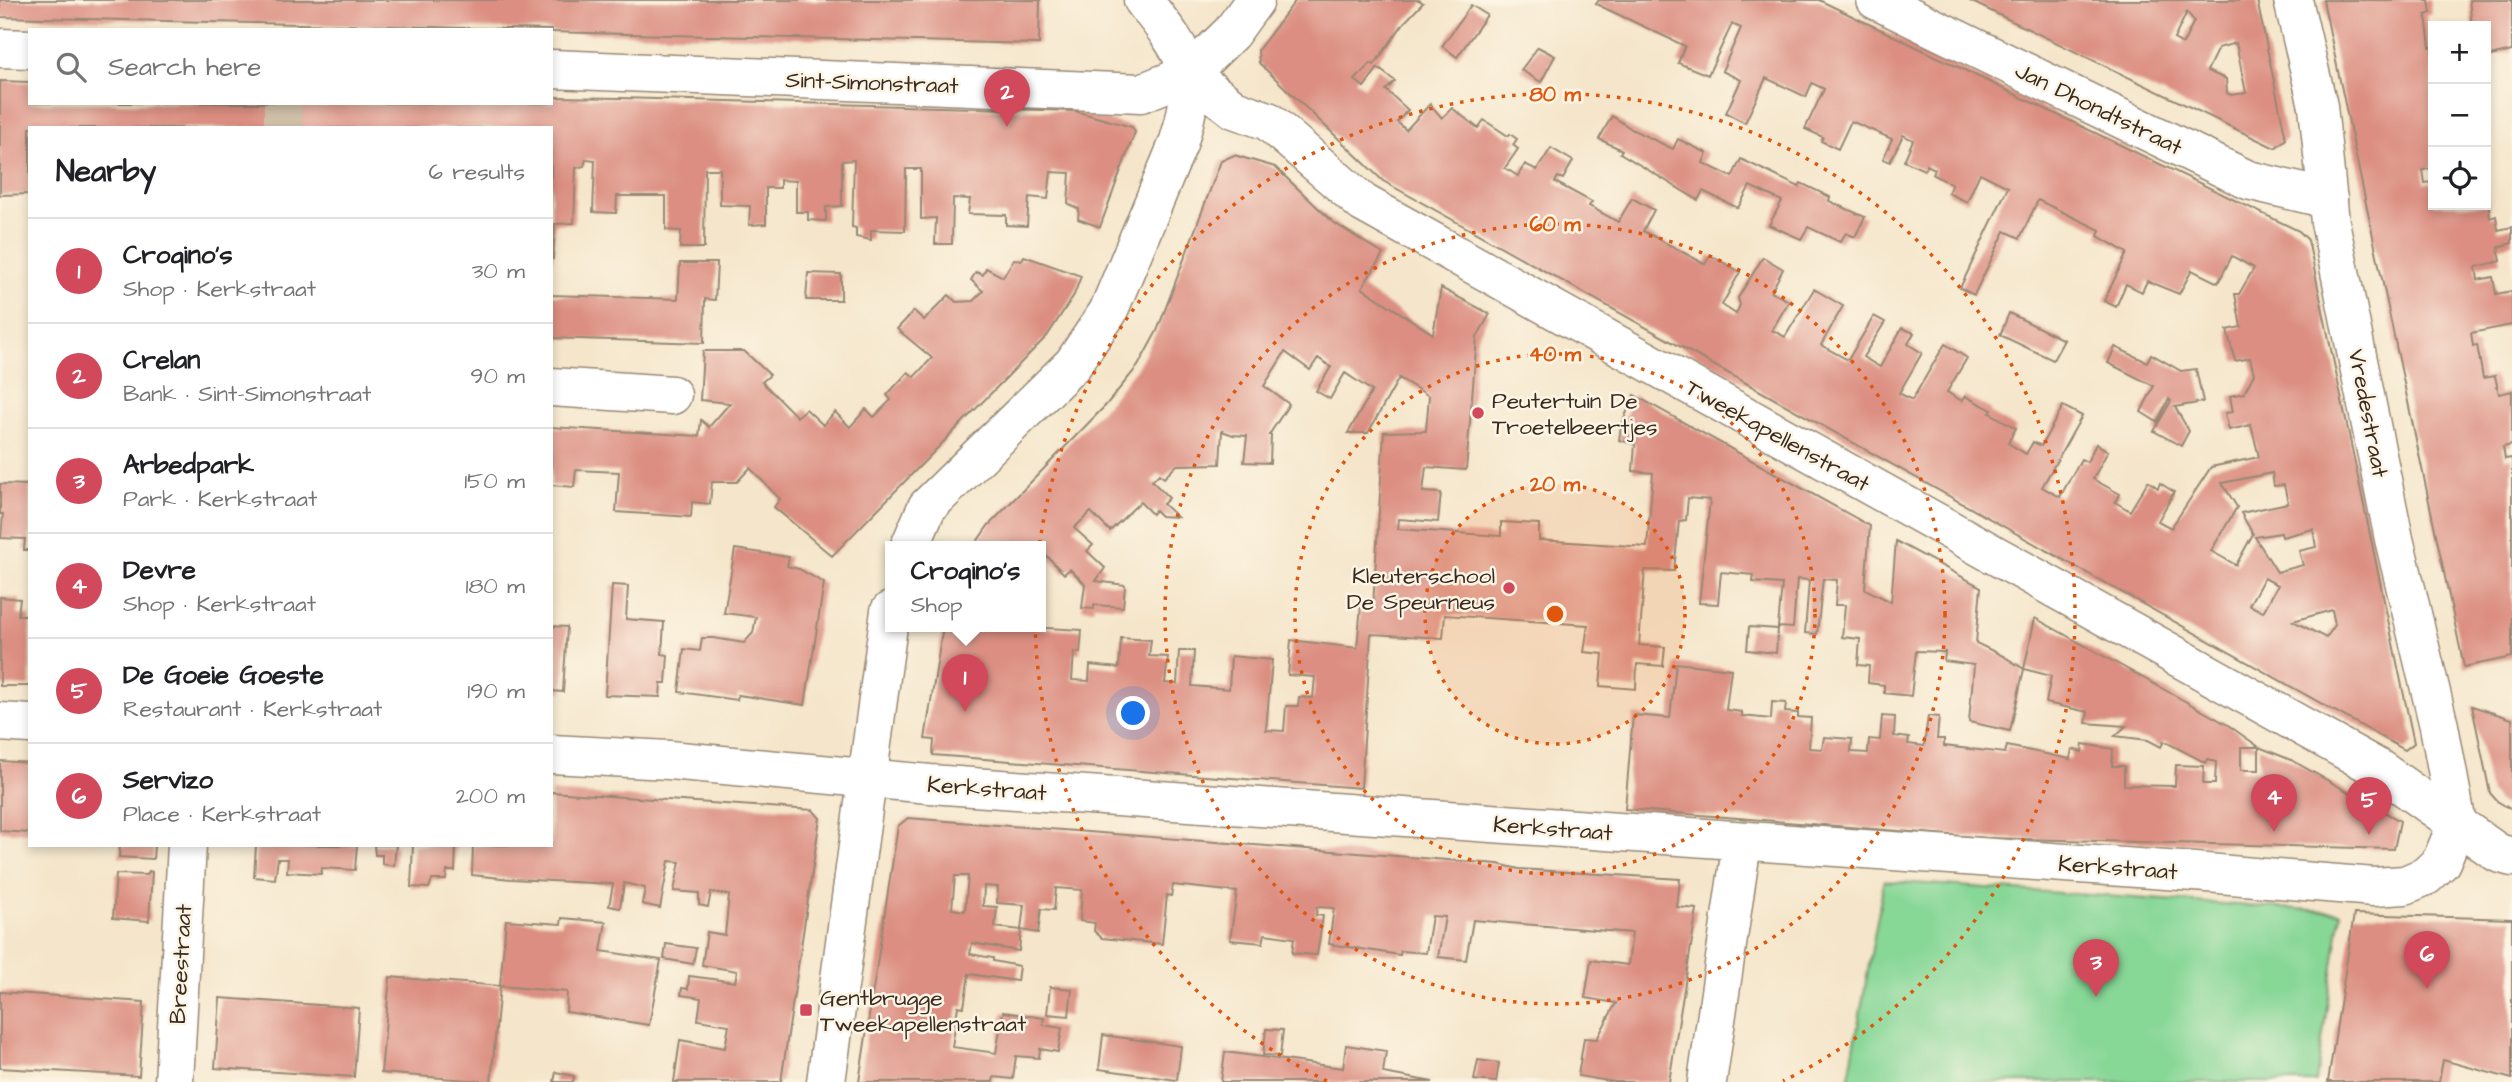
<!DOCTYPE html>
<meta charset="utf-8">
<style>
:root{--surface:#fff;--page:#f6f6f6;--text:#202124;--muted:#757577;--line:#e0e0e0;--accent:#d1495b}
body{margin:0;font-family:"Architects Daughter",sans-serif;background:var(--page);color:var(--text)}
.controls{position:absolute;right:21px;top:21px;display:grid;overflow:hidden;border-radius:0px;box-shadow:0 4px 10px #0003}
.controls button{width:63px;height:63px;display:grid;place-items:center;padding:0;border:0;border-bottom:2px solid var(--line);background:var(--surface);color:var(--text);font:35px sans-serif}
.you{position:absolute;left:1134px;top:714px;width:24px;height:24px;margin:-18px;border:5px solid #fff;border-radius:50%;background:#1a73e8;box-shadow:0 0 0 10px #1a73e833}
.badge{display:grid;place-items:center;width:46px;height:46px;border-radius:50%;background:var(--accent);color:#fff;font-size:23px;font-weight:700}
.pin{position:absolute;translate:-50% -58px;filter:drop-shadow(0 2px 4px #0008)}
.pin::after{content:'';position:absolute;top:37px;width:24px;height:21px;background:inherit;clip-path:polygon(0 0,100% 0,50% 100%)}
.popup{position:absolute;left:885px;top:541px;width:161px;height:91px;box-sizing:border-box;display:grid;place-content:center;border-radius:0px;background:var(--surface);filter:drop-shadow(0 2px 5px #0005);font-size:23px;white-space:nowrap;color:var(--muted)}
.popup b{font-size:26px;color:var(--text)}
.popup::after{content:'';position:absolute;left:50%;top:100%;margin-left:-14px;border:14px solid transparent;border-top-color:var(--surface)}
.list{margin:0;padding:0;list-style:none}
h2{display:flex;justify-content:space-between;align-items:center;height:91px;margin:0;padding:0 28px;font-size:30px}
h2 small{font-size:23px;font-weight:400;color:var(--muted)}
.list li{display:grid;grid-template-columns:46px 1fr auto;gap:21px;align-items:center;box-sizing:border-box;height:105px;padding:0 28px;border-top:2px solid var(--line)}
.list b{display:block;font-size:26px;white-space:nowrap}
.list p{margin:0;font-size:23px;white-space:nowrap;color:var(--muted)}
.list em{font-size:23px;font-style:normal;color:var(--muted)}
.icon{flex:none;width:38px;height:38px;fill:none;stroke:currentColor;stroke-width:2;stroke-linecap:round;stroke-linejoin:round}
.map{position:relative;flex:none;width:2512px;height:1082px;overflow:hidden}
.search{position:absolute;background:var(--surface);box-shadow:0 4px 10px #0003;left:28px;top:28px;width:525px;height:77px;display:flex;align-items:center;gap:18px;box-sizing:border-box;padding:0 24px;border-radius:0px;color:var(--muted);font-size:26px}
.panel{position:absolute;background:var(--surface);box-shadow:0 4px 10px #0003;left:28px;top:126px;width:525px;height:721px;border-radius:0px}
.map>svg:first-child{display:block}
.green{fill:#87d797;stroke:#61805a;stroke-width:2}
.building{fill:#db8e81;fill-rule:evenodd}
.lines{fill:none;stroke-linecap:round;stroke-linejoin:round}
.minor-tunnel{stroke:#d0c0a8;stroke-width:38;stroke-dasharray:38 19;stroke-linecap:butt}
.minor-casing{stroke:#988874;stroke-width:41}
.minor{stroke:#fff;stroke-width:38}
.ring{fill:none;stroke:#df570d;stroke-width:3.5;stroke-dasharray:3.5 7}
.poi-dot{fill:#d1495b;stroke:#fcf5e5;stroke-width:2.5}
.labels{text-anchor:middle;stroke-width:5;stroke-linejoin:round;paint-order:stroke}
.street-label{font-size:23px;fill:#3b2a1e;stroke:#fcf5e5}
.poi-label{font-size:23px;fill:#3b2a1e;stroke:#fcf5e5;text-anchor:start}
.centre{fill:#df570d;stroke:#fcf5e5;stroke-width:3.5}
.ring-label{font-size:21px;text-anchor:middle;font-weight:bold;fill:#df570d;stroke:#fcf5e5;stroke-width:5;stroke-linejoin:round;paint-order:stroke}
</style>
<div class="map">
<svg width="2512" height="1082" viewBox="0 0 2512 1082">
<rect width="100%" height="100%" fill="#fcf5e5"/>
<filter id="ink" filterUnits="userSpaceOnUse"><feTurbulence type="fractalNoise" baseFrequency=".0143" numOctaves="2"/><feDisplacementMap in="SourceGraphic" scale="14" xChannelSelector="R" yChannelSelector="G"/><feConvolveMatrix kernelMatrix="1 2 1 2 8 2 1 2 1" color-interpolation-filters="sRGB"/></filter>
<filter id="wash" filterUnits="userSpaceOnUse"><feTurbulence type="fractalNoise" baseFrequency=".00686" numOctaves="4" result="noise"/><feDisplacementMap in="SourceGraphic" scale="28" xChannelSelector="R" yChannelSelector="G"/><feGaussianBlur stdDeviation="1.57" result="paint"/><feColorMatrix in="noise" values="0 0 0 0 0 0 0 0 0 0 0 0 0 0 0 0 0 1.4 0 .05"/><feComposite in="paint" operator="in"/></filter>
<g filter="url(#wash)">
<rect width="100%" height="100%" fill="#f5e6cb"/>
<!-- green -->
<polygon class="green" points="1884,881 2341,912 2316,1082 1848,1082"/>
<g id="blocks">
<!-- building -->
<g class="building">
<polygon points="0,0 1040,0 1039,44 587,33 551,32 551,30 0,17"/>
<path d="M1296,0H1419L1423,3L1404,23L1374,65L1371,63L1355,80L1364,87L1378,68L1395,81L1386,90L1408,110L1397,122L1406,130L1430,104L1442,118L1452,108L1478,128L1484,120L1508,136L1510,134L1517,139L1513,145L1518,149L1505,168L1518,176L1525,164L1537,170L1551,148L1573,161L1563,179L1558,177L1555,182L1592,202L1589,206L1618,222L1632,198L1654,210L1643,231L1705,264L1710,255L1740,272L1722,305L1736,314L1740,305L1738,298L1763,257L1783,269L1771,292L1789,301L1772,330L1785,337L1814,289L1843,306L1821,345L1848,360L1874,316L1885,322L1863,357L1880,367L1902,328L1914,333L1908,344L1922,353L1899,393L1912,400L1945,344L1967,358L1947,392L1962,401L1965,396L1992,410L1990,413L2016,428L2008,443L2026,454L2033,442L2041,446L2063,406L2082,416L2042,487L2060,497L2081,459L2087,462L2096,444L2108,451L2093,479L2120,494L2115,502L2130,511L2148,481L2158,488L2160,483L2174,492L2158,521L2171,528L2211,467L2259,457L2251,425L2229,430L2225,413L2233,412L2230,396L2244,393L2254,374L2250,358L2235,361L2227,330L2241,327L2235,294H2239L2254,268L2232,256L2218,283L2192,270L2179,294L2147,281L2142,292L2126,284L2116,307L2104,301L2127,253L2098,236L2100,230L2038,200L2020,238L2005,231L1974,295L1960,288L2008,187L1980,173L1967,202L1948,193L1952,184L1933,175L1935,169L1927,165L1924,170L1904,161L1913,140L1903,135L1890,162L1883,159L1892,139L1851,121L1838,149L1821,141L1823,137L1805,129L1824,89L1812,83L1806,97L1766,78L1745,123L1726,113L1741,80L1722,71L1741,28L1732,24L1708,75L1678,63L1685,46L1596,4L1599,0H1819L2299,231L2308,240L2414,743L2405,750L1383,181L1259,63L1258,50ZM2272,473L2274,486L2284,485L2288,503L2241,513L2253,534L2236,565L2211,551L2237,507L2222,483ZM2313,529L2316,547L2299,551L2303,565L2277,572L2255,537L2281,533L2282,537ZM2264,578L2278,585L2263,612L2249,605ZM2332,610L2335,625L2326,638L2293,621Z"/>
<path d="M1968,0H2257L2286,139L2275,148ZM2187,12L2194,21L2183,44L2174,39ZM2236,43L2246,93L2231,95L2227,93L2226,79L2207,71L2218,48Z"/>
<polygon points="2323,0 2429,0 2431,13 2426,15 2430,47 2433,47 2433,168 2423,170 2425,183 2433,182 2433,205 2486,205 2487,191 2490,218 2496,216 2498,230 2512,227 2512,243 2498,247 2501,261 2476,267 2478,280 2493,277 2496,294 2512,291 2512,325 2471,333 2473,346 2477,345 2483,378 2495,376 2499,394 2512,391 2512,445 2503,447 2505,459 2512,458 2512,657 2464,667"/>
<polygon points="2469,0 2512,0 2512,51 2486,57 2486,26 2472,26"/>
<polygon points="1471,5 1487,15 1457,57 1442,46"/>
<polygon points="1538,47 1555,56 1541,82 1521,70"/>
<polygon points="0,81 30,82 30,103 551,103 551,97 620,98 1075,111 1132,127 1135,132 1100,227 1078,219 1079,209 1068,204 1070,173 1051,172 1048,199 1029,197 1027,226 1006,225 1006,215 968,214 970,199 953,198 952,244 935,244 936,218 921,219 921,169 906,169 905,231 871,230 871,240 856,237 856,228 852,227 854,160 842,161 842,206 826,207 826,221 808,220 808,212 796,212 796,181 780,180 780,188 766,188 766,224 749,225 750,206 720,205 720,169 705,169 704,248 680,248 681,231 666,230 666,196 617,196 616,213 593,212 595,160 586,159 584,166 576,168 574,223 555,224 553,259 551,259 551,128 30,128 30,194 0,195"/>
<polygon points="1612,116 1633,130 1673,149 1678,139 1707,153 1703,163 1732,177 1741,159 1799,187 1801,183 1830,197 1829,201 1865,217 1855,237 1846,233 1840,242 1808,227 1801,239 1769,225 1782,201 1750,186 1738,208 1703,191 1698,200 1620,153 1622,150 1599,139"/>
<polygon points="1234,155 1275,167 1333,222 1383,254 1362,288 1433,334 1441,288 1490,314 1477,337 1466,470 1426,467 1423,492 1441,493 1438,522 1399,519 1398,529 1501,536 1501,522 1539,524 1539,540 1647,547 1653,473 1633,471 1635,444 1619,440 1621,426 1634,395 1870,526 1865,589 1891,602 1896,541 1981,587 1976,643 2003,656 2024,669 2010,731 1969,722 1974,665 1944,661 1945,652 1916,651 1911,696 1884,693 1884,685 1868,683 1869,666 1858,665 1860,639 1842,637 1845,605 1835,605 1837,580 1823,579 1817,634 1805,633 1809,580 1797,579 1793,628 1778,627 1782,584 1753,582 1754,575 1721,572 1718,604 1699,603 1710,500 1688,498 1686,520 1679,521 1674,571 1645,570 1639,645 1665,647 1663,666 1637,664 1636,689 1600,686 1603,654 1584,652 1588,625 1445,615 1443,638 1371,634 1361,788 933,755 934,740 925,739 943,626 1010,626 1082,630 1080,653 1074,652 1072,680 1089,681 1090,665 1119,668 1121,638 1151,640 1149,656 1168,657 1165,683 1177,684 1179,651 1194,651 1192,686 1229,689 1231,656 1272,660 1266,730 1284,731 1286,706 1298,706 1299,697 1313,698 1315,677 1288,675 1291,640 1357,648 1361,605 1373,606 1384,432 1426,431 1429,396 1399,378 1368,433 1348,433 1372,391 1345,373 1330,399 1316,391 1331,367 1318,358 1310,370 1285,352 1264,386 1289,404 1269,435 1271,435 1270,463 1244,462 1247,436 1233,435 1222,431 1220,464 1177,465 1164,478 1159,474 1152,481 1169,498 1163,504 1177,517 1161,516 1155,510 1152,514 1140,502 1110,531 1091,512 1074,528 1093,545 1087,551 1105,568 1096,581 1125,585 1123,607 1094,605 1094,609 1082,608 1085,584 1070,569 1064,574 1047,556 1040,563 1040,546 974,546 988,526 1106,405 1138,366 1157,331 1221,161"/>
<polygon points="1024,256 1081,276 1074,295 1047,336 832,556 774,507 780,499 750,468 737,482 712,482 710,504 692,502 691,517 616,512 619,472 576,470 574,487 551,485 551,427 699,436 701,420 709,427 730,403 700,400 703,351 744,351 770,375 762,382 797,417 806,409 823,425 835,412 850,427 866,409 874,417 891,400 887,395 908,372 914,377 932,358 897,329 914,311 924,320 949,295 956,302 973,301 983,291 971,280 976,272 983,275 986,268 1003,277 1014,259 1022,260"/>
<polygon points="680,263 717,263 715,300 705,299 704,343 551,338 551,295 678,299"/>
<polygon points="808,273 841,274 841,300 806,300"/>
<polygon points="2009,313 2064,340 2053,360 2000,335"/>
<polygon points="2115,347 2147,362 2151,354 2181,371 2196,369 2203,402 2175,407 2189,431 2181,446 2154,431 2171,401 2169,399 2157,422 2141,412 2154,386 2108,363"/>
<polygon points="0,484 30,485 30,550 24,550 25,539 1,538 3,514 0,514"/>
<polygon points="735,549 789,557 787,566 799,569 824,583 805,705 738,695 737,700 679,692 684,649 700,651 702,638 713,638 744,643 753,633 756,617 724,613"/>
<polygon points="612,585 628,586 626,619 664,622 662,654 668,655 666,683 661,683 660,697 605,695"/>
<polygon points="0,597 20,599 18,615 30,615 30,686 0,686"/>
<polygon points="2035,618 2228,725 2259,747 2241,747 2241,770 2259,770 2259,747 2291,760 2400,821 2394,849 1986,838 1625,809 1633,715 1670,718 1676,663 1731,669 1726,710 1742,712 1742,716 1771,719 1772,702 1786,703 1785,712 1798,713 1798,717 1811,718 1809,748 1822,749 1824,737 1852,739 1851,752 1868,753 1869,739 1880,740 1882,716 1895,717 1894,736 1909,738 1908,744 1924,746 1928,716 1939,717 1937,739 1944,739 1944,746 2005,753 2007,746 2070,759 2072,749 2082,752 2083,744 2113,749 2112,766 2124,766 2124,785 2175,786 2176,765 2204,766 2203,784 2215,784 2216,762 2208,759 2206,763 2164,741 2161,747 2148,740 2115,736 2126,726 2086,723 2088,712 2046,703 2051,676 2024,669"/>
<polygon points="551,626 567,627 563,692 551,691"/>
<polygon points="1749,627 1778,629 1776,653 1747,650"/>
<polygon points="2472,706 2512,719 2512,810 2497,801 2490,793"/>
<polygon points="0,761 30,763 30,833 0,831"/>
<polygon points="551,792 813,810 820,818 781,1082 674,1082 680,1040 725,1048 729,1025 698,1020 701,998 681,995 682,988 688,989 689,976 735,982 737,971 702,965 707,932 725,935 729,895 711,892 708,907 699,905 699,893 674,891 680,862 669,861 660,908 642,904 645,888 624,883 620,908 609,906 613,884 511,879 472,875 473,845 551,845"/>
<path d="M908,818L1498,864L1519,869L1680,879L1677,907L1697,909L1669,1082H1615L1578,1076L1584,1038L1597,1039L1616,1003L1585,998L1591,960L1628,965L1632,933L1473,920L1466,960L1438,957L1445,917L1432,916L1426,953L1401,951L1400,955L1329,944L1334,908L1317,907L1316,915L1323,916L1317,955L1292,953L1294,938L1265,934L1263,943L1230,940L1237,892L1173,885L1171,896L1167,895L1162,944L1102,938L1094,931L1095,923L1080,921L1082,890L1056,888L1054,910L1041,909L1038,933L1021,930L1019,951L972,943L970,954L993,958V961L1019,966L1017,981L969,974L964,1007L958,1006L952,1047L996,1053L1003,1012L1044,1018L1043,1025L1062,1028L1058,1052L1040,1049L1039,1058L1016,1056L1013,1079L994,1077L993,1082H859L898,826ZM955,876H968L965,911L952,909ZM984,886L998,887L997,903L1024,905L1021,930L995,927L997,907L983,906Z"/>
<polygon points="120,845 154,845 153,859 119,857"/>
<polygon points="256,845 357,845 355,870 322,868 321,874 287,872 288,859 278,859 275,879 254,877"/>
<polygon points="374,845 396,845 394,866 382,864 382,855 375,855"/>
<polygon points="413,845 456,845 455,871 447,871 446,880 432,880 429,888 411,887"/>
<polygon points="149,871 152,872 149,921 113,918 116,874 147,875"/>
<polygon points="2354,914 2512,919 2512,1079 2443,1060 2439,1082 2328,1082"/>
<polygon points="562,918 606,922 601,951 661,960 649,1025 566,1012 567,992 500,986 491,1082 381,1073 390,977 500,986 506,920 561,924"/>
<polygon points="666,944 696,948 693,964 664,959"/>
<polygon points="1050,987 1072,989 1069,1016 1047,1014"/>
<polygon points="0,992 144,1002 139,1076 0,1068"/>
<polygon points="220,998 359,1008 354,1077 215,1068"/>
<polygon points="1266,1029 1283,1030 1280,1056 1263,1055"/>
<polygon points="1103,1035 1181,1046 1177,1080 1099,1069"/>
<polygon points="1346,1045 1386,1051 1383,1073 1433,1082 1221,1082 1225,1052 1343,1068"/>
<polygon points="1478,1060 1499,1063 1496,1082 1474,1080"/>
<polygon points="556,1072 574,1076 573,1082 554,1082"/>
</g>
</g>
</g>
<g filter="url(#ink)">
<use href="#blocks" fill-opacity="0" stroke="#988874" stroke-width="2"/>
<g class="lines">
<!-- minor-tunnel -->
<polyline class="minor-tunnel" points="283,128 283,103"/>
<!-- minor casing -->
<g class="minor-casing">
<g id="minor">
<polyline points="1876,0 2248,180 2328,199"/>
<polyline points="2293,0 2318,106 2330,222 2394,539 2439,726 2457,824"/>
<polyline points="0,48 30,49"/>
<polyline points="551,69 1141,93 1189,74 1231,33 1255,0"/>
<polyline points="1189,74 1234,109 1268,121 1363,203 2379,769 2498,853 2512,857"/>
<polyline points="551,387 672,395"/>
<path d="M910,546L927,507L1073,364L1108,312L1178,144C1201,71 1187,56 1143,0"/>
<polyline points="0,722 30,724"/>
<polyline points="551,754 669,760 930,784 2195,872 2374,887 2405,885 2426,876 2441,862 2457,824"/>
<polyline points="174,1082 187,845"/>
<polyline points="826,1082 890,611"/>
<polyline points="1707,1082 1742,842"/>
</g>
</g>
<!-- minor -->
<use href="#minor" class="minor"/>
</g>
</g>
<!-- distance rings -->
<circle cx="1555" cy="614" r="130" fill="#df570d" fill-opacity=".12"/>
<g class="ring">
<circle cx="1555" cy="614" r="130"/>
<circle cx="1555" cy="614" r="260"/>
<circle cx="1555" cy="614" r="390"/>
<path d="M1327 1081A520 520 0 1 1 1783 1081"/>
</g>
<!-- markers -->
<g class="poi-dot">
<circle cx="1478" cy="413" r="7"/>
<circle cx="1509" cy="588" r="7"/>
<rect x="799" y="1003" width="14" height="14" rx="3.5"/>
</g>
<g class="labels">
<!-- street labels -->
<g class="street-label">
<text transform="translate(872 82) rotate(2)" y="8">Sint-Simonstraat</text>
<text transform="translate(2099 108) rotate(26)" y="8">Jan Dhondtstraat</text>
<text transform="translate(2369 413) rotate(79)" y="8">Vredestraat</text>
<text transform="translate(1778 435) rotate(29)" y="8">Tweekapellenstraat</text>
<text transform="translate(987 788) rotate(4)" y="8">Kerkstraat</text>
<text transform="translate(1553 828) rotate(4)" y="8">Kerkstraat</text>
<text transform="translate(2118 867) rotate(4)" y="8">Kerkstraat</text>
<text transform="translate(180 964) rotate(-87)" y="8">Breestraat</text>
</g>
<!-- poi labels -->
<g class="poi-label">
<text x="1492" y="408">Peutertuin De<tspan x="1492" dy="26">Troetelbeertjes</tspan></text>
<text x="1495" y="583" text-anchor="end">Kleuterschool<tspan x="1495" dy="26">De Speurneus</tspan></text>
<text x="820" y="1005">Gentbrugge<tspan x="820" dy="26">Tweekapellenstraat</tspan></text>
</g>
</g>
<circle cx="1555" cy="614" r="10" class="centre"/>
<g class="ring-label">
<text x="1555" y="101">80 m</text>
<text x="1555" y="231">60 m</text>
<text x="1555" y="361">40 m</text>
<text x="1555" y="491">20 m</text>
</g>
</svg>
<div class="controls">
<button>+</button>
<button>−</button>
<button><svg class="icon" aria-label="locate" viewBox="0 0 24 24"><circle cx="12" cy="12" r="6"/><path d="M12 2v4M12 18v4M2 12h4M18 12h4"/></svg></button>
</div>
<div class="you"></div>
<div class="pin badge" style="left:965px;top:712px">1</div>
<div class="popup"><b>Croqino's</b>Shop</div>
<div class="pin badge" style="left:1007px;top:127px">2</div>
<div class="pin badge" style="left:2096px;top:997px">3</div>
<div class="pin badge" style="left:2274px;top:832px">4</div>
<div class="pin badge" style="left:2369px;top:835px">5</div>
<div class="pin badge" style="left:2427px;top:989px">6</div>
<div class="search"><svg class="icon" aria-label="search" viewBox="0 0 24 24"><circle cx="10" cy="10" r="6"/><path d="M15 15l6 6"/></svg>Search here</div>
<section class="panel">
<h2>Nearby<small>6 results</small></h2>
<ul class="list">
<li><span class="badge">1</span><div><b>Croqino's</b><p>Shop · Kerkstraat</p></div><em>30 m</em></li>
<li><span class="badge">2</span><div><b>Crelan</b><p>Bank · Sint-Simonstraat</p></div><em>90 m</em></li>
<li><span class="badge">3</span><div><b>Arbedpark</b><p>Park · Kerkstraat</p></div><em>150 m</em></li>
<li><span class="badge">4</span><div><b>Devre</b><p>Shop · Kerkstraat</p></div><em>180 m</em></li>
<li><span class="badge">5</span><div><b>De Goeie Goeste</b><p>Restaurant · Kerkstraat</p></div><em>190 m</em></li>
<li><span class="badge">6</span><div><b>Servizo</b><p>Place · Kerkstraat</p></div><em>200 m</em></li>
</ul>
</section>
</div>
